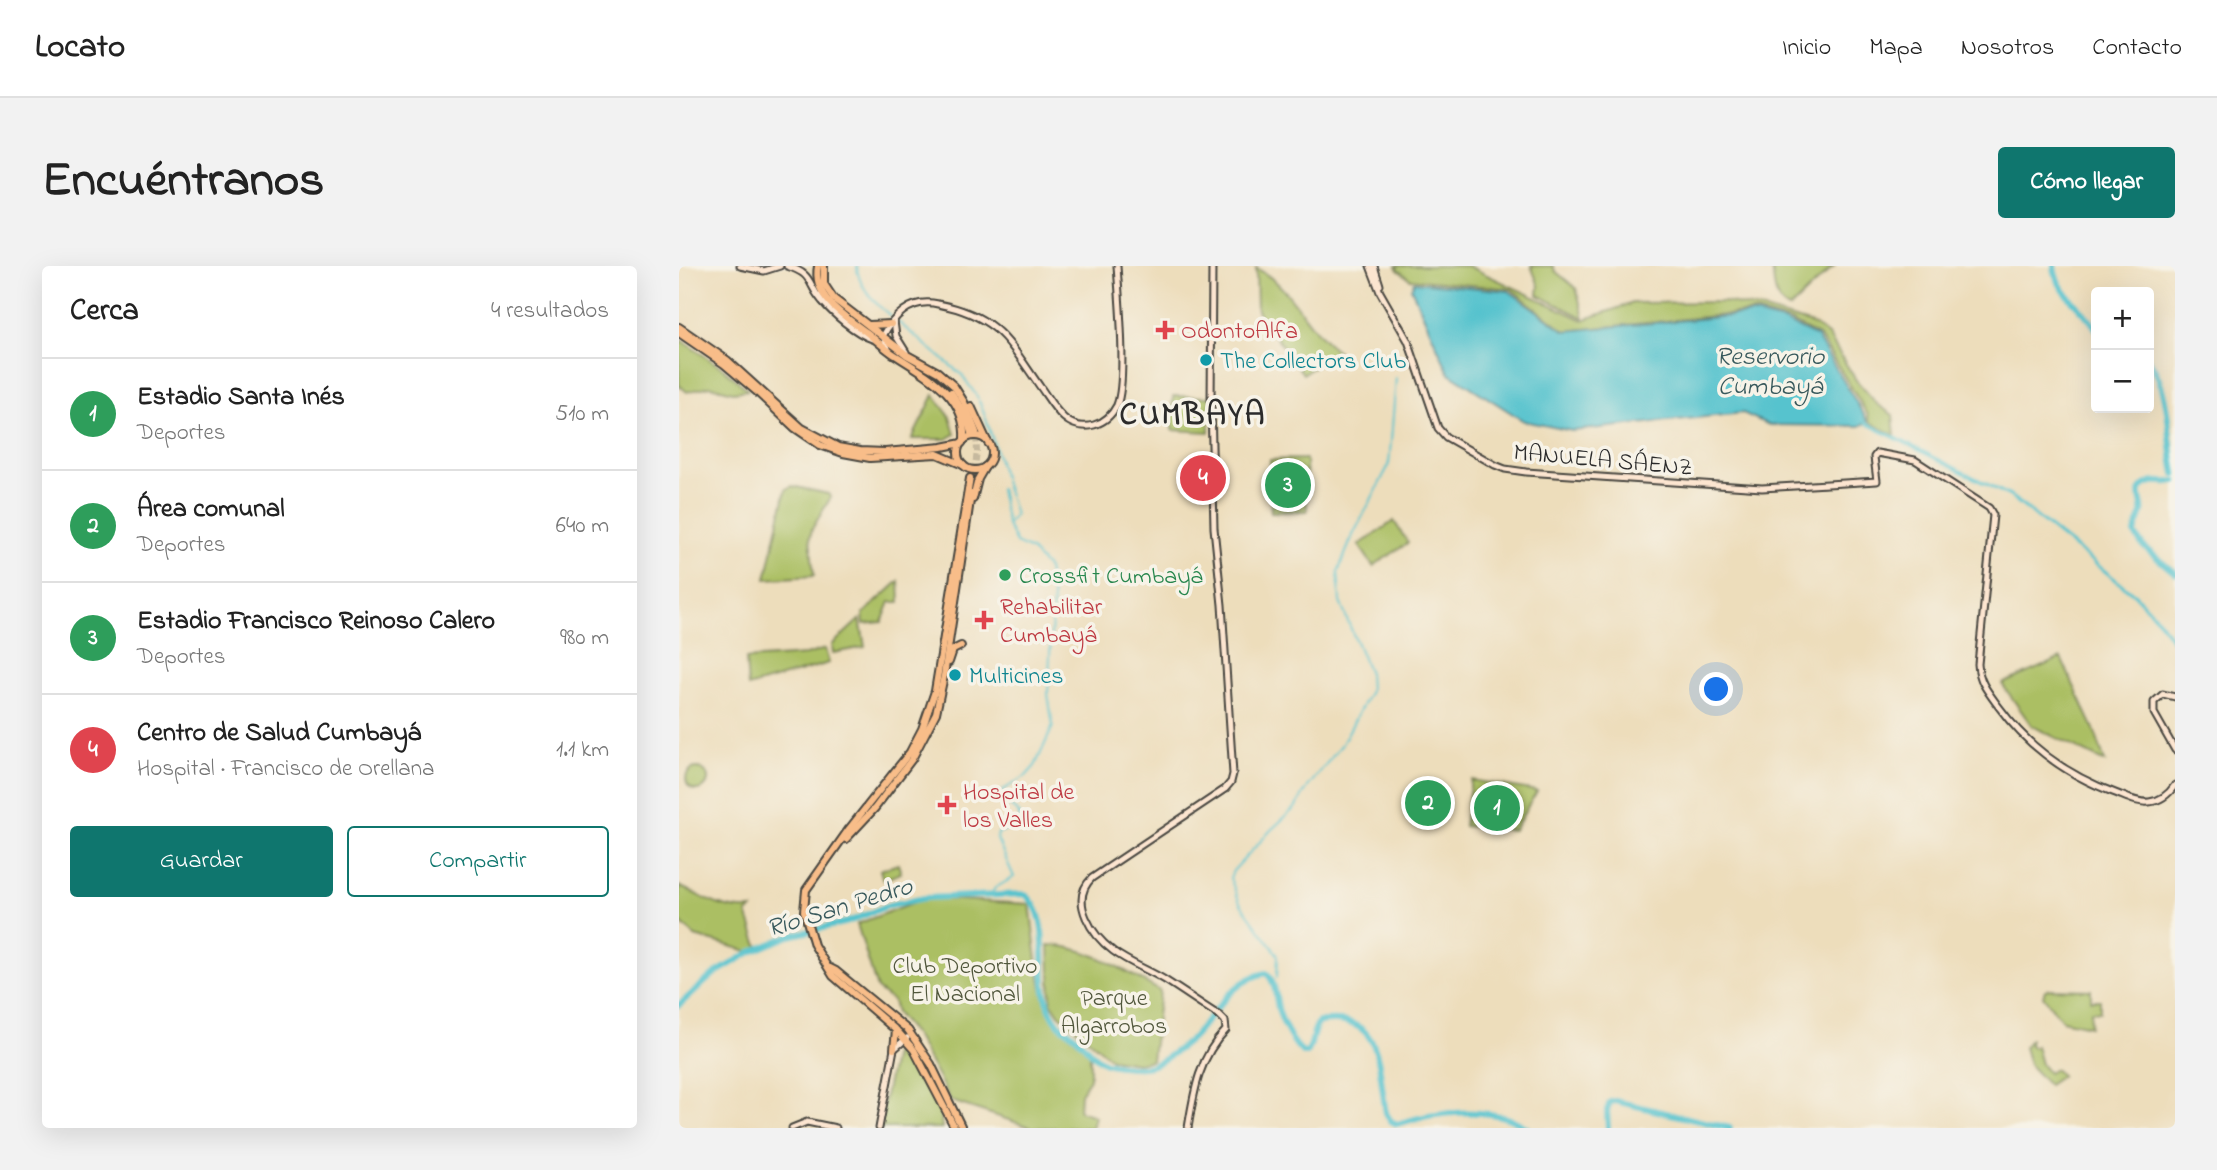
<!DOCTYPE html>
<html lang="es">
<meta charset="utf-8">
<style>
:root{--surface:#fff;--page:#f2f2f2;--text:#222;--muted:#767676;--line:#e0e0e0;--accent:#0f766e}
body{margin:0;font-family:"Indie Flower",sans-serif;background:var(--page);color:var(--text)}
.controls{position:absolute;right:21px;top:21px;display:grid;overflow:hidden;border-radius:7px;box-shadow:0 7px 28px #0002}
.controls button{width:63px;height:63px;display:grid;place-items:center;padding:0;border:0;border-bottom:2px solid var(--line);background:var(--surface);color:var(--text);font:35px sans-serif}
.you{position:absolute;left:1038px;top:424px;width:24px;height:24px;margin:-18px;border:5px solid #fff;border-radius:50%;background:#1a73e8;box-shadow:0 0 0 10px #1a73e833}
.badge{display:grid;place-items:center;width:46px;height:46px;border-radius:50%;background:var(--accent);color:#fff;font-size:23px;font-weight:700}
.pin{position:absolute;translate:-50% -50%;border:4px solid #fff;box-shadow:0 2px 7px #0006}
.list{margin:0;padding:0;list-style:none}
h2{display:flex;justify-content:space-between;align-items:center;height:91px;margin:0;padding:0 28px;font-size:30px}
h2 small{font-size:23px;font-weight:400;color:var(--muted)}
.list li{display:grid;grid-template-columns:46px 1fr auto;gap:21px;align-items:center;box-sizing:border-box;height:112px;padding:0 28px;border-top:2px solid var(--line)}
.list b{display:block;font-size:26px;white-space:nowrap}
.list p{margin:0;font-size:23px;white-space:nowrap;color:var(--muted)}
.list em{font-size:23px;font-style:normal;color:var(--muted)}
.actions{display:flex;gap:14px;padding:21px 28px}
.actions a{flex:1;padding:16px 0;border:2px solid var(--accent);border-radius:7px;text-align:center;font-size:24px;color:var(--accent)}
.actions .main{background:var(--accent);color:#fff}
.map{position:relative;flex:none;width:1496px;height:862px;overflow:hidden;border-radius:7px}
header{display:flex;align-items:center;gap:42px;box-sizing:border-box;height:98px;padding:0 35px;background:var(--surface);border-bottom:2px solid var(--line)}
header strong{font-size:33px}
nav{display:flex;gap:38px;margin-inline-start:auto;font-size:24px}
.intro{display:flex;align-items:center;justify-content:space-between;box-sizing:border-box;height:168px;padding:0 42px}
h1{margin:0;font-size:49px}
.button{padding:18px 32px;border-radius:7px;background:var(--accent);color:#fff;font-size:24px;font-weight:700}
main{display:flex;gap:42px;padding:0 42px}
aside{flex:1;background:var(--surface);border-radius:7px;box-shadow:0 7px 28px #0002}
.map>svg:first-child{display:block}
.green{fill:#abbf63;stroke:#6b7547;stroke-width:2}
.water{fill:#56c3ce;stroke:#40777c;stroke-width:2}
.lines{fill:none;stroke-linecap:round;stroke-linejoin:round}
.stream{stroke:#56c3ce;stroke-width:2}
.canal{stroke:#56c3ce;stroke-width:3.5}
.river{stroke:#56c3ce;stroke-width:6}
.primary-tunnel{stroke:#c6b99e;stroke-width:6;stroke-dasharray:6 3;stroke-linecap:butt}
.secondary-casing{stroke:#484641;stroke-width:9}
.primary-casing{stroke:#484641;stroke-width:10}
.secondary{stroke:#fce5d0;stroke-width:5}
.primary{stroke:#f8bd89;stroke-width:6}
.health-dot{fill:#e0444e;stroke:#f7f3e8;stroke-width:2.5}
.culture-dot{fill:#0f9aa8;stroke:#f7f3e8;stroke-width:2.5}
.leisure-dot{fill:#2e9e5b;stroke:#f7f3e8;stroke-width:2.5}
.labels{text-anchor:middle;stroke-width:7;stroke-linejoin:round;paint-order:stroke}
.health-label{font-size:24px;fill:#be3a42;stroke:#f7f3e8;text-anchor:start}
.culture-label{font-size:24px;fill:#0d838f;stroke:#f7f3e8;text-anchor:start}
.street-label{font-size:24px;fill:#2b2b2b;stroke:#f7f3e8}
.leisure-label{font-size:24px;fill:#27864d;stroke:#f7f3e8;text-anchor:start}
.park-label{font-size:24px;fill:#51573c;stroke:#f7f3e8}
.water-label{font-size:26px;font-style:italic;fill:#38595c;stroke:#f7f3e8}
.district-label{font-size:32px;font-weight:bold;letter-spacing:2px;fill:#2b2b2b;stroke:#f7f3e8}
</style>
<header>
<strong>Locato</strong>
<nav><a>Inicio</a><a>Mapa</a><a>Nosotros</a><a>Contacto</a></nav>
</header>
<div class="intro"><h1>Encuéntranos</h1><a class="button">Cómo llegar</a></div>
<main>
<aside>
<h2>Cerca<small>4 resultados</small></h2>
<ul class="list">
<li><span class="badge" style="background:#2e9e5b">1</span><div><b>Estadio Santa Inés</b><p>Deportes</p></div><em>510 m</em></li>
<li><span class="badge" style="background:#2e9e5b">2</span><div><b>Área comunal</b><p>Deportes</p></div><em>640 m</em></li>
<li><span class="badge" style="background:#2e9e5b">3</span><div><b>Estadio Francisco Reinoso Calero</b><p>Deportes</p></div><em>980 m</em></li>
<li><span class="badge" style="background:#e0444e">4</span><div><b>Centro de Salud Cumbayá</b><p>Hospital · Francisco de Orellana</p></div><em>1.1 km</em></li>
</ul>
<div class="actions"><a class="main">Guardar</a><a>Compartir</a></div>
</aside>
<div class="map">
<svg width="1496" height="862" viewBox="0 0 1496 862">
<rect width="100%" height="100%" fill="#f7f3e8"/>
<filter id="ink" filterUnits="userSpaceOnUse"><feTurbulence type="fractalNoise" baseFrequency=".0143" numOctaves="2"/><feDisplacementMap in="SourceGraphic" scale="14" xChannelSelector="R" yChannelSelector="G"/><feConvolveMatrix kernelMatrix="1 2 1 2 8 2 1 2 1" color-interpolation-filters="sRGB"/></filter>
<filter id="wash" filterUnits="userSpaceOnUse"><feTurbulence type="fractalNoise" baseFrequency=".00686" numOctaves="4" result="noise"/><feDisplacementMap in="SourceGraphic" scale="28" xChannelSelector="R" yChannelSelector="G"/><feGaussianBlur stdDeviation="1.57" result="paint"/><feColorMatrix in="noise" values="0 0 0 0 0 0 0 0 0 0 0 0 0 0 0 0 0 1.4 0 .05"/><feComposite in="paint" operator="in"/></filter>
<g filter="url(#wash)">
<rect width="100%" height="100%" fill="#edddbb"/>
<!-- green -->
<g class="green">
<polygon points="717,0 789,0 904,54 954,37 1046,36 1086,44 1133,58 1149,69 1177,114 1198,138 1214,149 1216,170 1190,156 1189,149 1141,71 1111,55 1076,46 886,65 832,23 731,13 719,4"/>
<polygon points="852,0 874,0 876,5 897,22 905,52 859,29 860,20"/>
<path d="M1093,0H1155L1110,43C1094,36 1095,16 1093,0Z"/>
<path d="M577,2C616,23 626,62 659,85L624,108L578,45Z"/>
<polygon points="0,73 45,103 69,124 54,126 31,120 8,126 0,119"/>
<polygon points="255,129 271,151 276,168 268,173 233,173"/>
<polygon points="494,130 531,131 530,166 493,164"/>
<polygon points="627,193 628,245 592,246 591,194"/>
<polygon points="113,220 149,228 152,231 133,263 131,272 135,310 87,313 107,223"/>
<polygon points="715,255 729,277 694,300 680,279"/>
<polygon points="220,315 221,336 211,336 203,356 185,358 184,348"/>
<polygon points="181,353 186,381 154,387 153,379"/>
<polygon points="146,383 150,397 69,421 67,393 127,389"/>
<polygon points="1382,392 1415,463 1426,496 1353,460 1323,418"/>
<circle cx="18" cy="513" r="11"/>
<polygon points="792,514 858,525 835,564 785,560"/>
<polygon points="219,598 222,607 204,614 201,604"/>
<path d="M0,620C26,632 43,645 73,643L68,647L80,683L72,686L16,670L0,655Z"/>
<path d="M246,632L351,638C355,665 359,725 372,747C381,763 399,773 411,787V813L401,828L400,845L416,850L413,862H354L272,835L237,771L217,747L214,735L198,723L178,658Z"/>
<path d="M370,679C410,680 447,706 481,725L473,794L459,797L432,793L380,748L372,736Z"/>
<polygon points="1370,723 1412,724 1412,734 1421,734 1421,746 1412,745 1411,760 1383,754 1364,730 1366,724"/>
<polygon points="1351,774 1351,779 1354,782 1357,780 1362,798 1369,807 1376,803 1382,810 1369,819 1350,799 1345,781"/>
<polygon points="228,776 261,840 263,862 199,862 215,788"/>
</g>
<!-- water -->
<polygon class="water" points="735,16 830,25 886,65 1075,48 1107,56 1138,71 1188,154 1187,157 1180,160 1090,159 1064,147 893,165 845,155 770,107 732,22"/>
<g class="lines">
<!-- stream -->
<g class="stream">
<path d="M178,0C178,19 197,39 212,50"/>
<polyline points="219,56 283,109 299,132"/>
<path d="M300,135C311,160 317,185 324,211C327,224 333,236 336,249L329,258"/>
<path d="M311,630L316,622L335,611L318,573L319,567L340,559C345,546 333,542 324,535V524L347,510L356,500L374,460L369,428L374,332L369,303L352,284L337,277L328,259L321,223"/>
<polyline points="598,711 599,689 561,637 551,612 554,605 592,564 616,542 629,521 663,478 691,425 690,407 661,336 659,306 674,269 710,199 717,112"/>
</g>
<!-- canal -->
<polyline class="canal" points="1187,157 1331,230 1456,329 1481,356 1496,379"/>
<!-- river -->
<g class="river">
<path d="M1375,0C1377,27 1405,41 1417,63"/>
<path d="M1470,94C1493,128 1488,170 1496,208"/>
<path d="M1496,215C1488,218 1482,215 1474,216C1450,222 1466,233 1463,247C1461,254 1457,260 1456,268L1464,280L1496,307"/>
<path d="M0,739L35,708L72,686L110,670L169,656L210,639L246,632L346,628C381,656 348,721 380,758C385,764 392,766 397,771C407,780 416,795 430,798C439,800 462,803 472,800C483,796 508,778 516,769C536,747 554,713 587,707C598,715 596,736 601,749C606,763 614,777 624,787H628C635,777 632,765 640,756C707,746 698,802 707,847L712,855L718,858C755,846 815,838 848,862"/>
<polyline points="929,862 928,844 931,836 936,835 1051,862"/>
</g>
</g>
</g>
<g filter="url(#ink)">
<g class="lines">
<!-- primary-tunnel -->
<polyline class="primary-tunnel" points="294,213 298,186 297,166"/>
<!-- secondary casing -->
<g class="secondary-casing">
<g id="secondary">
<polyline points="61,0 85,5 101,0"/>
<path d="M108,0C136,9 127,17 143,35C154,48 176,67 193,73"/>
<path d="M691,0L701,26L729,75L759,162L767,171L816,199L826,203L847,206L1083,222L1198,215L1195,191L1198,187L1236,194L1310,242L1314,249L1299,398C1300,416 1309,426 1320,441C1350,482 1391,511 1439,528C1449,532 1459,537 1470,536C1481,535 1490,528 1496,519"/>
<polyline points="695,0 701,19"/>
<polyline points="215,55 217,70 227,86"/>
<path d="M209,82L204,70C216,48 233,32 259,38C319,50 329,75 362,122C369,132 376,144 385,152C393,159 404,162 415,159C426,156 433,149 438,139C448,114 440,30 438,0"/>
<polyline points="1496,431 1484,428 1475,436 1475,447 1496,484"/>
<polyline points="113,862 128,856 157,862"/>
<polyline points="200,862 215,783 228,772"/>
<path d="M509,862C515,825 520,791 547,764L546,755L541,750C522,738 505,726 486,714C470,704 450,697 434,685C414,670 389,635 413,612L546,523L552,516L554,508L543,339L535,262L532,138L533,0"/>
</g>
</g>
<!-- primary casing -->
<g class="primary-casing">
<g id="primary">
<path d="M139,0C133,32 166,50 187,66C196,73 204,81 213,87C245,108 288,128 285,174"/>
<polyline points="145,0 145,18 155,33 228,89 259,106 275,120 285,136 297,166"/>
<polyline points="190,59 212,58"/>
<polyline points="0,61 48,94 123,162 159,181 181,185 206,186 263,181 283,177"/>
<polyline points="0,67 45,98 78,126 116,162 141,179 164,187 191,192 258,188 284,199"/>
<polyline points="272,126 287,150 292,167"/>
<polyline points="292,140 309,177"/>
<circle cx="296" cy="187" r="17"/>
<polyline points="294,233 299,213 306,201"/>
<polyline points="270,396 274,384 282,380"/>
<polyline points="167,573 196,542 233,493 257,447 265,410 292,228"/>
<polyline points="151,702 157,705 229,764 252,798 283,862"/>
<polyline points="215,783 217,764"/>
<polyline points="276,862 235,784 219,766 154,710 135,679 125,645 127,624 170,563 231,486 243,463 256,425 291,212"/>
</g>
</g>
<!-- secondary -->
<use href="#secondary" class="secondary"/>
<!-- primary -->
<use href="#primary" class="primary"/>
</g>
</g>
<!-- markers -->
<g class="health-dot">
<path d="M482.5 53.5h7v7h7v7h-7v7h-7v-7h-7v-7h7z"/>
<path d="M301.5 343.5h7v7h7v7h-7v7h-7v-7h-7v-7h7z"/>
<path d="M264.5 528.5h7v7h7v7h-7v7h-7v-7h-7v-7h7z"/>
</g>
<g class="culture-dot">
<circle cx="527" cy="94" r="7"/>
<circle cx="276" cy="409" r="7"/>
</g>
<circle class="leisure-dot" cx="326" cy="309" r="7"/>
<g class="labels">
<!-- health labels -->
<g class="health-label">
<text x="502" y="72">OdontoAlfa</text>
<text x="321" y="348">Rehabilitar<tspan x="321" dy="28">Cumbayá</tspan></text>
<text x="284" y="533">Hospital de<tspan x="284" dy="28">los Valles</tspan></text>
</g>
<!-- culture labels -->
<g class="culture-label">
<text x="541" y="102">The Collectors Club</text>
<text x="290" y="417">Multicines</text>
</g>
<!-- street labels -->
<g class="street-label">
<text transform="translate(924 193) rotate(5)" y="8">MANUELA SÁENZ</text>
</g>
<!-- leisure labels -->
<g class="leisure-label">
<text x="340" y="317">Crossfit Cumbayá</text>
</g>
<!-- park labels -->
<g class="park-label">
<text x="286" y="707">Club Deportivo<tspan x="286" dy="28">El Nacional</tspan></text>
<text x="435" y="739">Parque<tspan x="435" dy="28">Algarrobos</tspan></text>
</g>
<!-- water labels -->
<g class="water-label">
<text x="1091" y="98">Reservorio<tspan x="1091" dy="30">Cumbayá</tspan></text>
<text transform="translate(160 640) rotate(-17)" y="9">Río San Pedro</text>
</g>
<!-- district labels -->
<g class="district-label">
<text x="514" y="158">CUMBAYA</text>
</g>
</g>
</svg>
<div class="controls">
<button>+</button>
<button>−</button>
</div>
<div class="you"></div>
<div class="pin badge" style="left:818px;top:542px;background:#2e9e5b">1</div>
<div class="pin badge" style="left:749px;top:537px;background:#2e9e5b">2</div>
<div class="pin badge" style="left:609px;top:219px;background:#2e9e5b">3</div>
<div class="pin badge" style="left:524px;top:212px;background:#e0444e">4</div>
</div>
</main>
